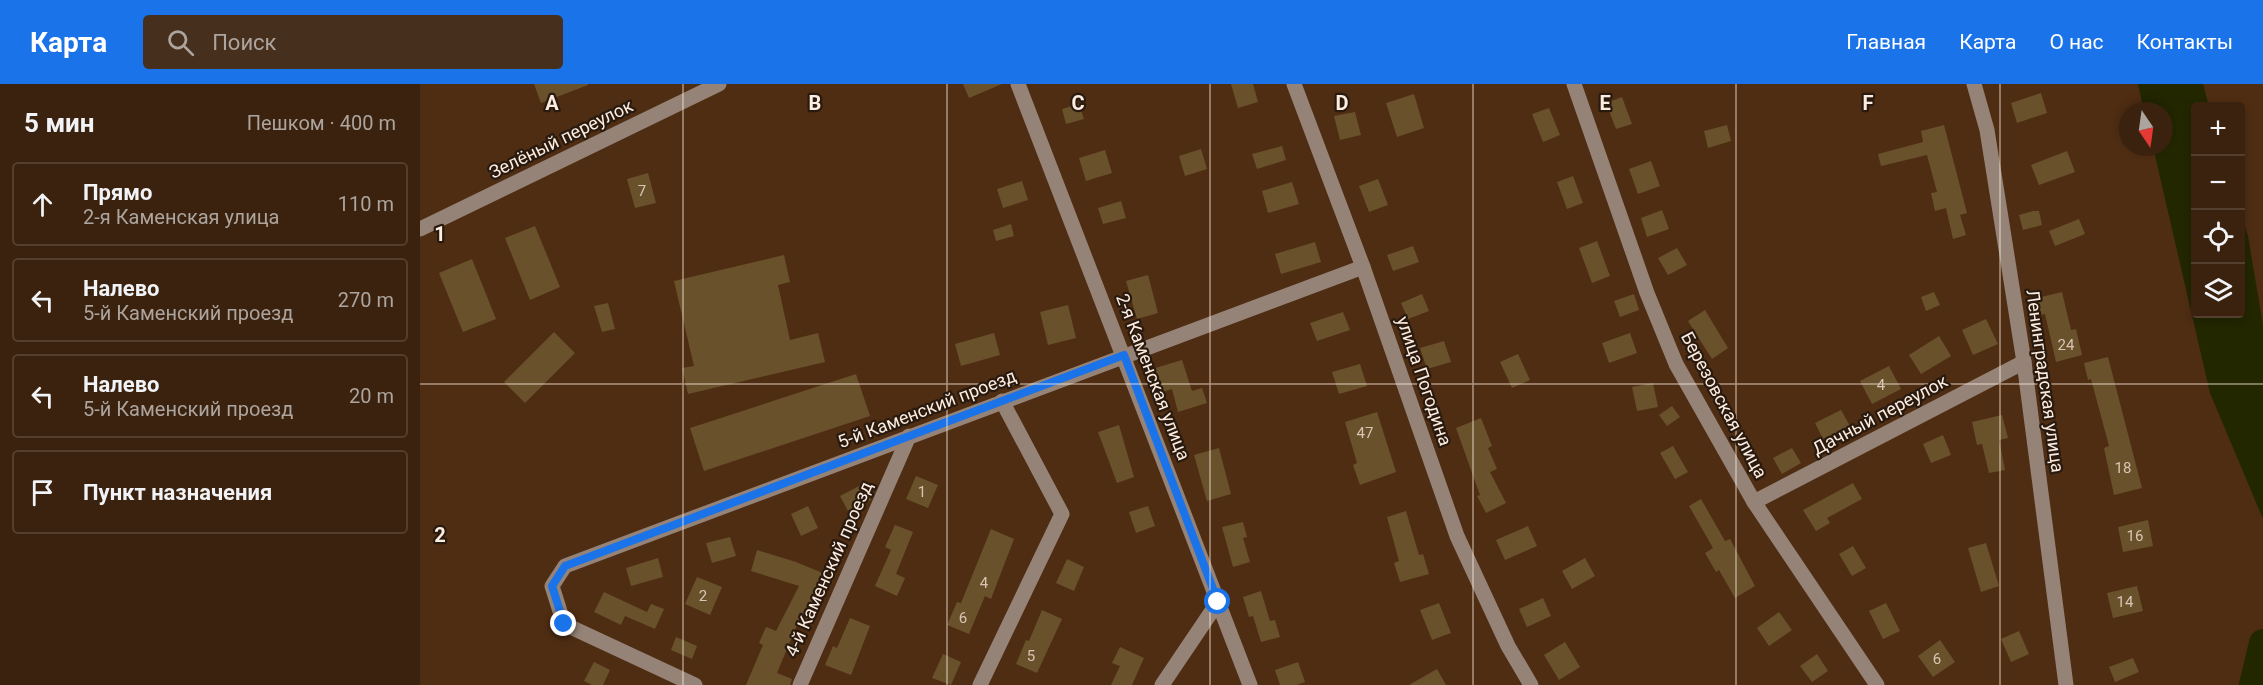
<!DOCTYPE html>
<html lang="ru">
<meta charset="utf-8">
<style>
:root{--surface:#3b220e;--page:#462f1c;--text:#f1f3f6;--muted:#aca49e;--line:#543f2e;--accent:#1a73e8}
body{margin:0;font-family:Roboto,sans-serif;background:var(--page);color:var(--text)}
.controls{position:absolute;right:18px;top:18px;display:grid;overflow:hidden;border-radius:6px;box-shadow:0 3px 9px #0003}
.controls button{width:54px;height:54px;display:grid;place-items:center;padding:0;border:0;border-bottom:2px solid var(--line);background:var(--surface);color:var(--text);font:30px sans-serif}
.compass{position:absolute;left:1699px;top:18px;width:54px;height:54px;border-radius:50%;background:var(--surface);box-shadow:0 3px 9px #0003;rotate:167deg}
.stop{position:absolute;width:18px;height:18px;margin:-14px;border:4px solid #1a73e8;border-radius:50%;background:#fff}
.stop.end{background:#1a73e8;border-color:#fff;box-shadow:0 2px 6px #0008}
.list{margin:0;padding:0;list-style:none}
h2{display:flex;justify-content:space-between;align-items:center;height:78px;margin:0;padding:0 24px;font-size:26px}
h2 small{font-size:20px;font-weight:400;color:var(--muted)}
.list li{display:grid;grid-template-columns:39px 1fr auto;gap:18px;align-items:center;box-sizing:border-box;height:84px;margin:0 12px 12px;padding:0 12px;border:2px solid var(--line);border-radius:6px}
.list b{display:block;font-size:22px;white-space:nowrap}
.list p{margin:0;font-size:20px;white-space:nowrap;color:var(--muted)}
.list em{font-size:20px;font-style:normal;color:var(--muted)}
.icon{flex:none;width:33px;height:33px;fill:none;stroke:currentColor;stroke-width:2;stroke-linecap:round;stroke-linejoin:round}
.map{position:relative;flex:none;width:1843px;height:601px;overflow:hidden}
header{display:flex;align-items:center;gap:36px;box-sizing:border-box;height:84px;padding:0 30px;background:var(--accent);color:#fff}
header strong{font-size:28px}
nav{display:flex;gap:33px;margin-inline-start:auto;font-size:21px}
.search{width:420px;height:54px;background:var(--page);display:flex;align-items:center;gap:15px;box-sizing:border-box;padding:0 21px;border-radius:6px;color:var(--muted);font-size:22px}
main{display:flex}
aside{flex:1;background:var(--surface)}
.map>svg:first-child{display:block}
.water{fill:#222700}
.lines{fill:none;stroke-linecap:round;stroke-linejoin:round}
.river{stroke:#222700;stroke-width:28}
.building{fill:#69512b}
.minor{stroke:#958377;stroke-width:15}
.route{stroke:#1a73e8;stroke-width:8}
.grid{fill:none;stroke:#fdece0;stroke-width:1.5;stroke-opacity:0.55}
.labels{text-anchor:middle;stroke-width:4.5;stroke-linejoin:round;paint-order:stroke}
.number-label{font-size:15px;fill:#d8c5b3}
.street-label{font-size:18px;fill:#fdece0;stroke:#291a0f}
.grid-label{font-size:20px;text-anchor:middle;font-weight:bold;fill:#fdece0;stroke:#291a0f;stroke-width:4.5;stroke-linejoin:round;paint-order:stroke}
</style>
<header>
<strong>Карта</strong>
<div class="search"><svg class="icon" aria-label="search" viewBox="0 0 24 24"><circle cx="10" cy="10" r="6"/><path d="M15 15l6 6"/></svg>Поиск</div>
<nav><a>Главная</a><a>Карта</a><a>О нас</a><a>Контакты</a></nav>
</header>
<main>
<aside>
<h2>5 мин<small>Пешком · 400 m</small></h2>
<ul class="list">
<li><svg class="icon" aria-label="ahead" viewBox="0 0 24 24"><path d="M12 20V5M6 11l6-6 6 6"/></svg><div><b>Прямо</b><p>2-я Каменская улица</p></div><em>110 m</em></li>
<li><svg class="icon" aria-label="left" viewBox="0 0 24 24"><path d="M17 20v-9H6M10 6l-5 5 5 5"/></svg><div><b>Налево</b><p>5-й Каменский проезд</p></div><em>270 m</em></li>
<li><svg class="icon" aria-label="left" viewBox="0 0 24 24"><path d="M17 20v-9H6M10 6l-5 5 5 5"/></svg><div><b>Налево</b><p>5-й Каменский проезд</p></div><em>20 m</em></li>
<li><svg class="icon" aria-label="arrive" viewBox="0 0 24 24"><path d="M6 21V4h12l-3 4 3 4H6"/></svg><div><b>Пункт назначения</b></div></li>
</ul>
</aside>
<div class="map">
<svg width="1843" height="601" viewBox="0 0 1843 601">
<rect width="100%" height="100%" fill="#4f2d13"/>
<!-- water -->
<polygon class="water" points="1718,0 1783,0 1789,22 1776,22 1776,230 1820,230 1821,129 1828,152 1843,241 1843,435 1790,309 1733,63 1744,63 1744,27 1724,27"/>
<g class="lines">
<!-- river -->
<polyline class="river" points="1833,601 1843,559"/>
</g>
<!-- building -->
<g class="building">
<polygon points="114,0 168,0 168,1 121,19"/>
<polygon points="543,0 582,0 549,14"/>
<polygon points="811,0 833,0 838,18 818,24"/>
<polygon points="1621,9 1627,29 1597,39 1591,19"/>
<polygon points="994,10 1004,44 977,53 966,19"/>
<polygon points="1202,13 1212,40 1196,45 1186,19"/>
<polygon points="659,20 664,35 646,40 642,25"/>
<polygon points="1129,24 1140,51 1123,58 1112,30"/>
<polygon points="935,28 941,51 920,56 914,32"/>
<polygon points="1307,41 1311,57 1288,64 1284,47"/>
<polygon points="1524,41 1547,129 1540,131 1546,151 1533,155 1526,124 1515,127 1511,109 1517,108 1507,71 1461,82 1458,70 1503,58 1501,47"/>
<polygon points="862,62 866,76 837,85 832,70"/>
<polygon points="781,65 787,85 765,92 759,72"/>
<polygon points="685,66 692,89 666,97 659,74"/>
<polygon points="1647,67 1655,88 1619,101 1611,81"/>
<polygon points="1231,77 1240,102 1218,110 1209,85"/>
<polygon points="228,89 236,119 215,124 207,95"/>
<polygon points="1153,92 1163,119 1147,125 1137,98"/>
<polygon points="958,95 968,121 949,128 939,102"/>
<polygon points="602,97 608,116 583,124 577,105"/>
<polygon points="872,98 879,120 848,129 842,107"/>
<polygon points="701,117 706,134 683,140 678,124"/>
<polygon points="1242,126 1249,145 1227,153 1221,134"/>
<polygon points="1613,127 1619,127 1622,141 1603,146 1599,131"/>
<polygon points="1659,135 1665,150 1635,162 1629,147"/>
<polygon points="591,140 594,152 576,157 573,146"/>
<polygon points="115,142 140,203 110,216 85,154"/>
<polygon points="1177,157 1190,192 1172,199 1159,164"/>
<polygon points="895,158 901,178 861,190 855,170"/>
<polygon points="993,162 999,178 973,187 967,171"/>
<polygon points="1257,164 1267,181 1248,191 1238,174"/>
<polygon points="364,171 370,198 358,201 370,256 398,249 405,278 268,310 262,284 274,282 254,197"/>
<polygon points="52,175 76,235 43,248 19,189"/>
<polygon points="728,191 738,229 717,235 706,197"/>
<polygon points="1514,208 1520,221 1506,227 1501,213"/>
<polygon points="1642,208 1651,246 1656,245 1662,271 1636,278 1625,230 1621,231 1617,214"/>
<polygon points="1002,210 1009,227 988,235 981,219"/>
<polygon points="1214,210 1219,226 1200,233 1194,217"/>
<polygon points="188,219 195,245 182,248 174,222"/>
<polygon points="648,221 656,254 628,261 620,228"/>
<polygon points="1285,226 1308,264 1292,275 1268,237"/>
<polygon points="923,228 930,246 897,257 890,239"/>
<polygon points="1566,235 1578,260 1553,271 1542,246"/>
<polygon points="134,248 155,269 105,319 84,298"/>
<polygon points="574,249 580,271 541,282 535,260"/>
<polygon points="1210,249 1217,269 1189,279 1182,259"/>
<polygon points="1519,252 1531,272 1501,290 1489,271"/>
<polygon points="1024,257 1031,278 1007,285 1000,264"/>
<polygon points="1098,270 1110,296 1092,304 1080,278"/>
<polygon points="1688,273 1722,404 1694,411 1684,364 1689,362 1671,295 1668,296 1664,279"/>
<polygon points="762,276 772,307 782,304 787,319 758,328 752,305 739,309 732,285"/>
<polygon points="940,280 947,302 919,310 912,288"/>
<polygon points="1469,282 1481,305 1452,320 1440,297"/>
<polygon points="436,290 450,332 284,387 270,344"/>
<polygon points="1233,299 1238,323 1217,327 1212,303"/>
<polygon points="1252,322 1260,333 1247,342 1239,331"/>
<polygon points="1421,326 1430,342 1403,355 1395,339"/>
<polygon points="957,328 976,388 940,401 933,381 937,379 925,338"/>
<polygon points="1582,331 1588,354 1579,356 1585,386 1569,389 1562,360 1557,361 1552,338"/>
<polygon points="1061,334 1072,362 1068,364 1077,385 1070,388 1086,419 1066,429 1057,412 1060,411 1036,344"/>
<polygon points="699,341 714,393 697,399 678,348"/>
<polygon points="1523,351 1531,371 1511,379 1503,360"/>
<polygon points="1253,362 1268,388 1255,395 1240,369"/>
<polygon points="799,364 811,410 787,417 774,371"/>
<polygon points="1372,364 1381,379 1362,390 1353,374"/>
<polygon points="496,392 518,401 508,424 486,415"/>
<polygon points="1433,399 1442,415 1407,434 1410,439 1396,447 1383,426"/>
<polygon points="443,400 451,416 428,427 420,412"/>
<polygon points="1281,415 1305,457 1310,455 1335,502 1315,514 1299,486 1296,488 1285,469 1293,464 1269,422"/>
<polygon points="388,422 398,444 381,452 371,430"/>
<polygon points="728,422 735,442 716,449 709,428"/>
<polygon points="986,427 999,471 1003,470 1009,490 980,498 974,479 979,477 967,433"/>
<polygon points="1728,436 1733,462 1703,468 1698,443"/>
<polygon points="823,438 827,453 823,454 830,478 813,483 802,443"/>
<polygon points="475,441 493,448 476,490 485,494 477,512 455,502 471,466 465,463"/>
<polygon points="1108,442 1117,462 1085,476 1076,456"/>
<polygon points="571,445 594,455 571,515 565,512 549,550 527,541 537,518 541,519"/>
<polygon points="310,453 316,472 292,479 286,459"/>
<polygon points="1566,459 1579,502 1561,508 1548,464"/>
<polygon points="1433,462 1446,484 1432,492 1419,470"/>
<polygon points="337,466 376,478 405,490 393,518 397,520 387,540 379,536 357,589 372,595 370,601 326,601 343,561 339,559 346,543 356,547 379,502 331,487"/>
<polygon points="238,474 243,493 211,502 206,484"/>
<polygon points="1165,474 1175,492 1152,505 1142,487"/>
<polygon points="647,475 664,483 654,507 636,499"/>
<polygon points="277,493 302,503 290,531 265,520"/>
<polygon points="1717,502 1723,527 1693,534 1687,509"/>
<polygon points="841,507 850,537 855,536 860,553 841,558 833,532 829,533 823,513"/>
<polygon points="184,508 227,528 231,520 244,525 235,545 205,532 201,541 174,528"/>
<polygon points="1123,514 1131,532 1107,543 1099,525"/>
<polygon points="1019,519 1031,549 1012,556 1000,526"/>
<polygon points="1466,519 1480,547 1463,555 1449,527"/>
<polygon points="622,526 642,535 617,589 596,580 606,556 609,557"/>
<polygon points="1359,528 1372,546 1349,562 1337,544"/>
<polygon points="430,534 450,542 431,591 405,581 413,562 417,564"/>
<polygon points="1599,547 1609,570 1591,578 1581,555"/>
<polygon points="256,553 277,562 272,575 251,566"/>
<polygon points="1520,556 1535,578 1513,593 1498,572"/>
<polygon points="1145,558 1160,583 1139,596 1124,571"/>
<polygon points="700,563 724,574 712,601 691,601 700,582 692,579"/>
<polygon points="523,570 541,578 531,601 512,594"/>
<polygon points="1397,570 1408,587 1392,598 1380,582"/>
<polygon points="1713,574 1719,588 1695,598 1689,583"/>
<polygon points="174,578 190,586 183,601 172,601 164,597"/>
<polygon points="878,578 885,598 877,601 860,601 855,586"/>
<polygon points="1017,585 1026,601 989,601"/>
</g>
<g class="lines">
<!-- minor -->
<g class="minor">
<polyline points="598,0 830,601"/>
<polyline points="874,0 943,183 1037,452 1088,562 1111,601"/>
<polyline points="1154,0 1227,209 1256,280 1334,418 1457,601"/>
<polyline points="1554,0 1567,46 1604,278 1646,601"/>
<polyline points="0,145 299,0"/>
<polyline points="1334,418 1604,278"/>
<polyline points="275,601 144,540 132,502 145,482 943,183"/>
<polyline points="380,601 489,352"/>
<polyline points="560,601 642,430 582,317"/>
<polyline points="742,601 798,518"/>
</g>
</g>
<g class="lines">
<!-- route -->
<polyline class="route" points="144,540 132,502 145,482 704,271 798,518"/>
</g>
<!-- grid -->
<path class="grid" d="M263,0V601M527,0V601M790,0V601M1053,0V601M1316,0V601M1580,0V601M0,300H1843"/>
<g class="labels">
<!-- number labels -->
<g class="number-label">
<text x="222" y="112">7</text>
<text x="1646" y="266">24</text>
<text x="1461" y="306">4</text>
<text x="945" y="354">47</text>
<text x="1703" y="389">18</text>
<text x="502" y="413">1</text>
<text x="1715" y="457">16</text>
<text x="564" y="504">4</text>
<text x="283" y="517">2</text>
<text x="1705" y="523">14</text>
<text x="543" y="539">6</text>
<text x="611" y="577">5</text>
<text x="1517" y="580">6</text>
</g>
<!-- street labels -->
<g class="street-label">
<text transform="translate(141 55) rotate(-26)" y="6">Зелёный переулок</text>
<text transform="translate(733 293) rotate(69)" y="6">2-я Каменская улица</text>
<text transform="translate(1004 297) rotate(71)" y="6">улица Погодина</text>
<text transform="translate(1625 297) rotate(82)" y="6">Ленинградская улица</text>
<text transform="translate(1304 321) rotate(62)" y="6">Березовская улица</text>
<text transform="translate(507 325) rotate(-21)" y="6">5-й Каменский проезд</text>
<text transform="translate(1460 331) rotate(-28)" y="6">Дачный переулок</text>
<text transform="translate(409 485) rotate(-66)" y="6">4-й Каменский проезд</text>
</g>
</g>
<g class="grid-label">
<text x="132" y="26">A</text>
<text x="395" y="26">B</text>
<text x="658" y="26">C</text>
<text x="922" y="26">D</text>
<text x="1185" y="26">E</text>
<text x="1448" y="26">F</text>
<text x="20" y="157">1</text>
<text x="20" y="458">2</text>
</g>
</svg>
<div class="controls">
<button>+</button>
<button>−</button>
<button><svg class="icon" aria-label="locate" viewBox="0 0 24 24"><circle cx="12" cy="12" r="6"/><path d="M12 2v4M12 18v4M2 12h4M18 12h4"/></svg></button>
<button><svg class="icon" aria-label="layers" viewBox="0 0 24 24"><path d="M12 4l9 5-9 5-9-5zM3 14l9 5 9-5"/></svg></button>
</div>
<svg class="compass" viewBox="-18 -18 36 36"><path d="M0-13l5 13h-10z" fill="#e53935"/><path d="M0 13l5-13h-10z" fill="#aca49e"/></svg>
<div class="stop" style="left:798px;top:518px"></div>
<div class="stop end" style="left:144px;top:540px"></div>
</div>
</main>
